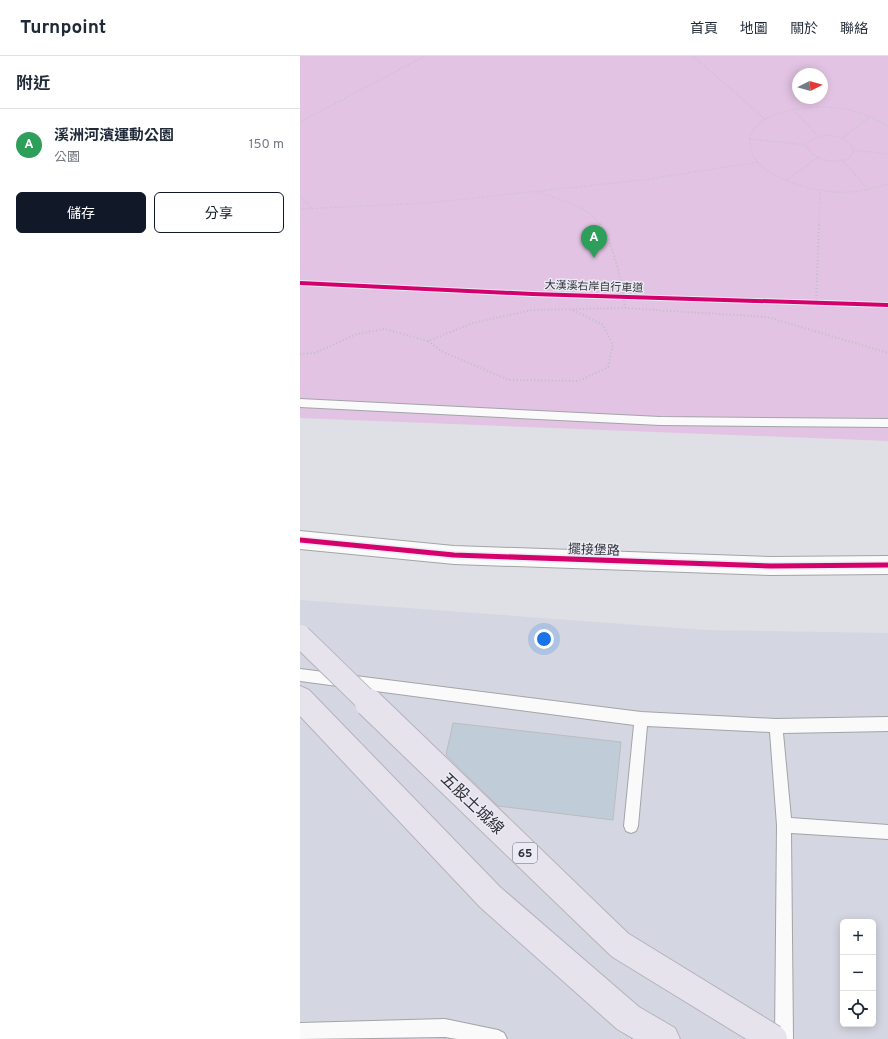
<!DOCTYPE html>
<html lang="zh-TW">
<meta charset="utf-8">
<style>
:root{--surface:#fff;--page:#f6f6f7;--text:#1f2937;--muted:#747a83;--line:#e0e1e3;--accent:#111827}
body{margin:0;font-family:Overpass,"Noto Sans TC",sans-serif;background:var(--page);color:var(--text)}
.controls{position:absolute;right:12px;bottom:12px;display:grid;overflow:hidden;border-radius:6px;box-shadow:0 2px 10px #0003}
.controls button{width:36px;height:36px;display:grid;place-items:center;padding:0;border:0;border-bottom:1px solid var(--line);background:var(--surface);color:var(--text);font:20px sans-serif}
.compass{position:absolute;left:492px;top:12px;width:36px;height:36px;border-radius:50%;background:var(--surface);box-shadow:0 2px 10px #0003;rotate:84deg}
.you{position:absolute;left:244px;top:583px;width:14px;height:14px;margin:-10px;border:3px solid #fff;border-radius:50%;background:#1a73e8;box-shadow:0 0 0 6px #1a73e833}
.badge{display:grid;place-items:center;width:26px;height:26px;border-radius:50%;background:var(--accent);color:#fff;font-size:13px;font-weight:700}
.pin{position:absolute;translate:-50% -33px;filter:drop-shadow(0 1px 2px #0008)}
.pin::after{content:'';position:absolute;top:21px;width:14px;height:12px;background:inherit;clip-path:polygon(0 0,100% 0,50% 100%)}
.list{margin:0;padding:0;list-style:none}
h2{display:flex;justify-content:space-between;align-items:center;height:52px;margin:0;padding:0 16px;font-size:17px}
h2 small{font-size:13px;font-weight:400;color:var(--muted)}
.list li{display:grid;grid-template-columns:26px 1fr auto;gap:12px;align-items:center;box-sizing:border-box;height:72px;padding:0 16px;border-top:1px solid var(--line)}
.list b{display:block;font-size:15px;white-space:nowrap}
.list p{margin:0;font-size:13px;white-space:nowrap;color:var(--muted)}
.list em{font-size:13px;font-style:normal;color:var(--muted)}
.actions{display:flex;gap:8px;padding:12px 16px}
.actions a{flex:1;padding:9px 0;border:1px solid var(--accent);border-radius:6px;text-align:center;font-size:14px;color:var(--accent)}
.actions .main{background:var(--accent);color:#fff}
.icon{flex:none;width:22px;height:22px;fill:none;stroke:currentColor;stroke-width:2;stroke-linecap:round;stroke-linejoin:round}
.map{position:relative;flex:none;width:588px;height:983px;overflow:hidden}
header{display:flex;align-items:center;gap:24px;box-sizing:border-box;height:56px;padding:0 20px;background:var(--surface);border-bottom:1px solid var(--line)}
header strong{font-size:19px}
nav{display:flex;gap:22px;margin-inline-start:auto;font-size:14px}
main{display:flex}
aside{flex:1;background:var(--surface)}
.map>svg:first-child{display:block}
.built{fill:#d4d6e2;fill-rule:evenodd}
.green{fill:#e2c3e3;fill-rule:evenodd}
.building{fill:#c1ccd9;stroke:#bbbcc0}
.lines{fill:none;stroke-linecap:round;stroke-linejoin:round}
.lane-casing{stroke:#a2a4a7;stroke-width:2}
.secondary-casing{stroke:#a2a4a7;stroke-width:2}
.highway-casing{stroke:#b5b2bd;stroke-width:2}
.path-far1{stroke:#bfbfc1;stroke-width:1.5;stroke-dasharray:0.5 2;stroke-linecap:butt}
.path{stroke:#bfbfc1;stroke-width:2;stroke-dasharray:1 2.5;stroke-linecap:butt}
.lane{fill:#fafafb;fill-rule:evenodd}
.secondary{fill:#fafafb;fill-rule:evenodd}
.highway{fill:#e7e3ed;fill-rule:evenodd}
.highway-bridge-far1-casing{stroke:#b5b2bd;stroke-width:24;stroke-linecap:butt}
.highway-bridge-casing{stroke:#b5b2bd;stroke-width:30;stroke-linecap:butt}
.highway-bridge-far1{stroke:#e7e3ed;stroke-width:22}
.highway-bridge{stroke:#e7e3ed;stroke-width:28}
.cycleway-far1-casing{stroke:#eaebf5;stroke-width:6}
.cycleway-casing{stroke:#eaebf5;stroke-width:8}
.cycleway-far1{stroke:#d6006c;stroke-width:4}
.cycleway{stroke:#d6006c;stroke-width:5}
.labels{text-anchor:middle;stroke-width:3;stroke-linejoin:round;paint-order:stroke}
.far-street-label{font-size:11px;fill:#323236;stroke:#eaebf5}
.shield{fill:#eaebf5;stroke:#696a6f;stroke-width:1}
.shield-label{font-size:12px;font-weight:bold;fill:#323236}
.street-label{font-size:13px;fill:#323236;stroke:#eaebf5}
.near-street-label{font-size:16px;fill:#323236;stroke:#eaebf5}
</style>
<header>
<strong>Turnpoint</strong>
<nav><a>首頁</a><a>地圖</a><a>關於</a><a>聯絡</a></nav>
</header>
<main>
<aside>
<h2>附近<small></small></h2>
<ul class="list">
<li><span class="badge" style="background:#2e9e5b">A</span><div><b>溪洲河濱運動公園</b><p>公園</p></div><em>150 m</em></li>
</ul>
<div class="actions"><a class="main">儲存</a><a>分享</a></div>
</aside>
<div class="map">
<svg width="588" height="983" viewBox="0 0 588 983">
<rect width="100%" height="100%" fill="#dfe0e5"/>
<!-- built -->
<path class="built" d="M0,544L404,574L588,577V983H0ZM543,866H573V968H543Z"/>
<!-- green -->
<path class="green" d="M0,0H588V385L0,362ZM498,18H522V42H498Z"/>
<!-- building -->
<polygon class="building" points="153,667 321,686 313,764 198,750 146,699"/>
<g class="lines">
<!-- lane casing -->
<g class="lane-casing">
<g id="lane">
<polygon points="0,343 360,361 588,363 588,371 360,369 0,351"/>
<polygon points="0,613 341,656 476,663 588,661 588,675 483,677 491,762 588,769 588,783 491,777 493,983 475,983 477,769 470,676 347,670 338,770 336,775 331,777 326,775 324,770 334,669 0,625"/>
<polygon points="145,963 198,974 204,977 207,983 157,983 145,981 0,983 0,967"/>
</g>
</g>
<!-- secondary casing -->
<g class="secondary-casing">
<polygon id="secondary" points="0,475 154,490 471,501 588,500 588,518 471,519 154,508 0,493"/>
</g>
<!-- highway casing -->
<g class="highway-casing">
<polygon id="highway" points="0,630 9,634 200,831 339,951 375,972 380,983 334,983 317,973 180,851 0,660"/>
</g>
<!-- path-far1 -->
<g class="path-far1">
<polyline points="393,0 465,63"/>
<polyline points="493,53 518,80"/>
<polyline points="0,66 125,0"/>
<path d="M588,70C575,63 560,56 546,53C521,48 453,51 450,85C447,119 509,134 534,136C553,137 570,134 588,128"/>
<path d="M526,79C536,80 549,82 553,93L552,99C539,111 515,105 507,91L508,86L514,82Z"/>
<polyline points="542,82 570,61"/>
<polyline points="450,83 506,89"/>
<polyline points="554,94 588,98"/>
<polyline points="542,104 569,134"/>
<polyline points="486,124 517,102"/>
<path d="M238,136C260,144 286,149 301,169"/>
<polyline points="0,140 12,153"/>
<polyline points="0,153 127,147 342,124 458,106"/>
<polyline points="519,169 520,135"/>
</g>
<!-- path -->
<g class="path">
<path d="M300,168C314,189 322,227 325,252"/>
<polyline points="516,247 519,168"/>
<polyline points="128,285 141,295 209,324 279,325 308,311 313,289 303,269 271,253"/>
<polyline points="0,298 15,297 57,278 84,273 128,285 173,267 232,254 325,252 467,261 588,297"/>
</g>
<!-- lane -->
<use href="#lane" class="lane"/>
<!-- secondary -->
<use href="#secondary" class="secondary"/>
<!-- highway -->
<use href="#highway" class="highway"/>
<!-- highway-bridge-far1 casing -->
<g class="highway-bridge-far1-casing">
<polyline id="highway-bridge-far1" points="0,580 70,648"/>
</g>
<!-- highway-bridge casing -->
<g class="highway-bridge-casing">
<polyline id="highway-bridge" points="69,647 320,889 473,983"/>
</g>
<!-- highway-bridge-far1 -->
<use href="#highway-bridge-far1" class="highway-bridge-far1"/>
<!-- highway-bridge -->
<use href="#highway-bridge" class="highway-bridge"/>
<!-- cycleway-far1 casing -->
<g class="cycleway-far1-casing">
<polyline id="cycleway-far1" points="0,227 232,238 588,249"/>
</g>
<!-- cycleway casing -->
<g class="cycleway-casing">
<polyline id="cycleway" points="0,484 154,499 471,510 588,509"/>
</g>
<!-- cycleway-far1 -->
<use href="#cycleway-far1" class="cycleway-far1"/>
<!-- cycleway -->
<use href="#cycleway" class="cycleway"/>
</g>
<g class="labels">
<!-- far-street labels -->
<g class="far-street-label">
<text transform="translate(294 230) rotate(2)" y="4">大漢溪右岸自行車道</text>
</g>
<!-- shield labels -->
<rect class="shield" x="213" y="787" width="24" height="20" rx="3"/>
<g class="shield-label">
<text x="225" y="801">65</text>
</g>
<!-- street labels -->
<g class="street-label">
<text transform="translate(294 493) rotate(2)" y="5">擺接堡路</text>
</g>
<!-- near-street labels -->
<g class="near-street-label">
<text transform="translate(173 747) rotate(44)" y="6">五股土城線</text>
</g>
</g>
</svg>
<div class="controls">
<button>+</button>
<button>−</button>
<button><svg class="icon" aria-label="locate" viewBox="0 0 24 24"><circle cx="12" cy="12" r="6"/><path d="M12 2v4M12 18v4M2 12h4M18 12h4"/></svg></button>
</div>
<svg class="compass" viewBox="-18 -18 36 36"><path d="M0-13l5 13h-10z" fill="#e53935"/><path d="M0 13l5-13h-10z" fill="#747a83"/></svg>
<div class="you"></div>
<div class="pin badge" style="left:294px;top:202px;background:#2e9e5b">A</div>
</div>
</main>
